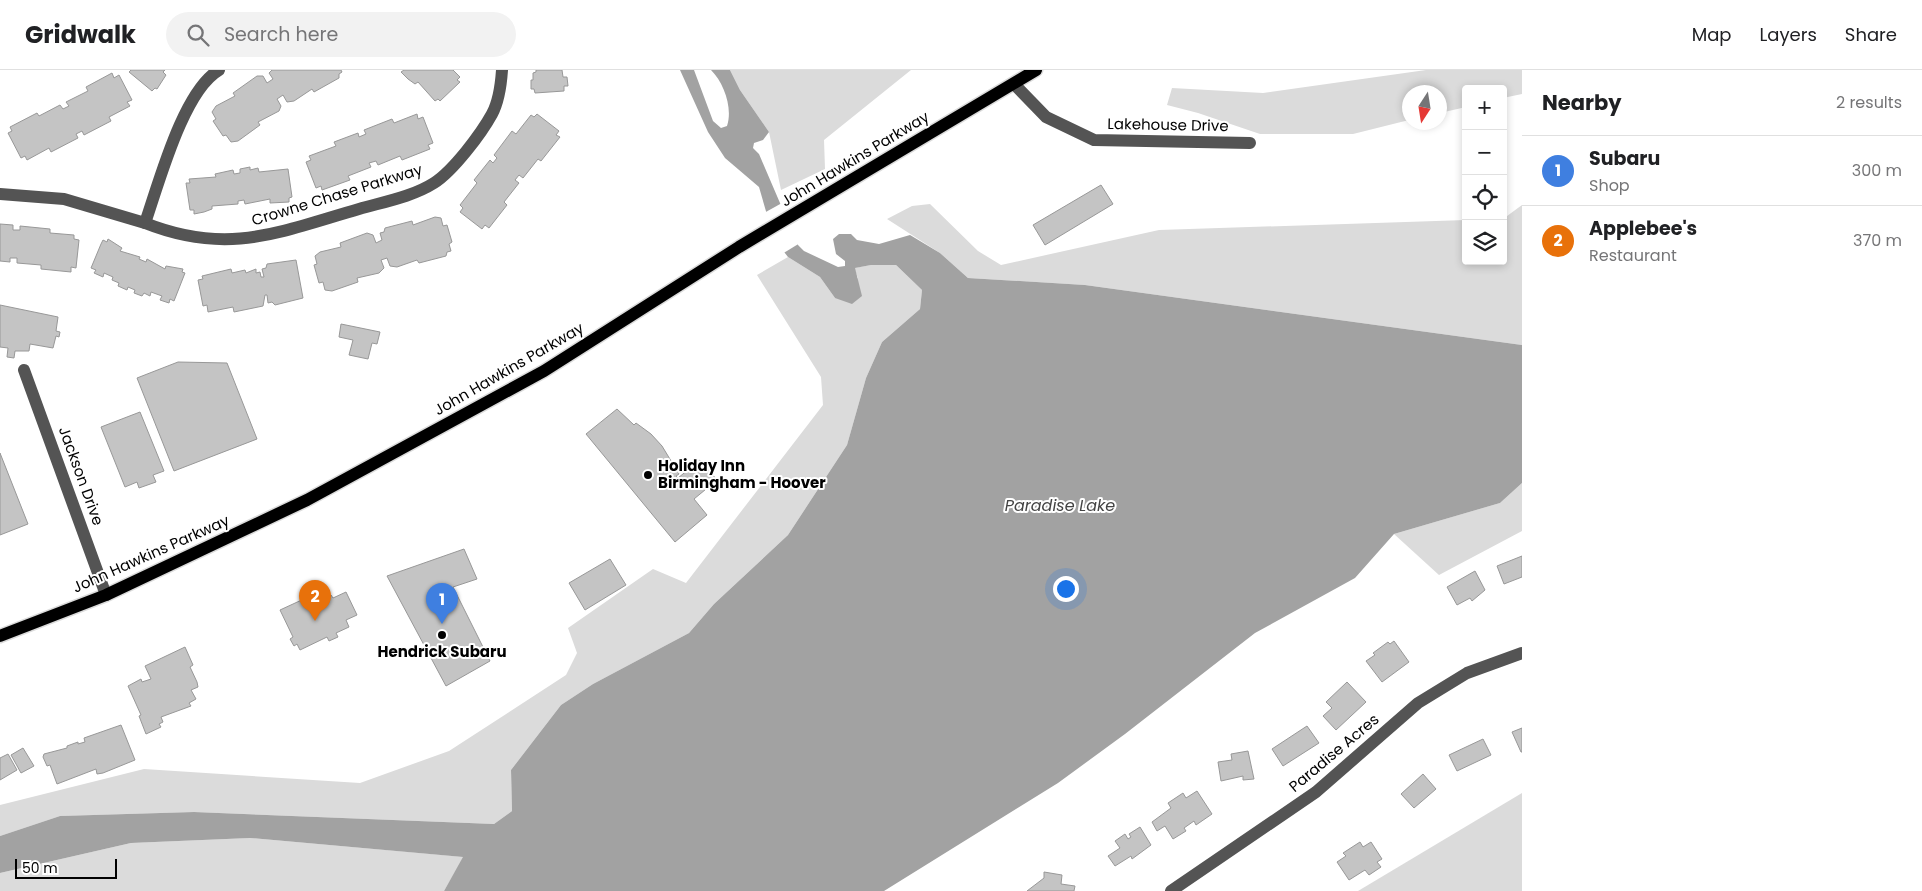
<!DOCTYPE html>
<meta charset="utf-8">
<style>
:root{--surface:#fff;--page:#f2f2f2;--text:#202124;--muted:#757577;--line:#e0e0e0;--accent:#000}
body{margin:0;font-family:Poppins,sans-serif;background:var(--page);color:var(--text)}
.controls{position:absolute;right:15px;top:15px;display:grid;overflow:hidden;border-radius:5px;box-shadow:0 2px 8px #0003}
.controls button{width:45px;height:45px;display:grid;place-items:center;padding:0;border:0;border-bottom:1px solid var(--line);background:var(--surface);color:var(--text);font:25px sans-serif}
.compass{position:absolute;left:1402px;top:15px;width:45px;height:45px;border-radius:50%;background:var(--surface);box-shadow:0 2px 8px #0003;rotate:192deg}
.scale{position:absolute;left:15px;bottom:12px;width:102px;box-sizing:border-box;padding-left:5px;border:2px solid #000;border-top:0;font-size:14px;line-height:18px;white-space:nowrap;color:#000;-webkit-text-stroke:4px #fff;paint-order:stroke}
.you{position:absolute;left:1065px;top:518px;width:18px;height:18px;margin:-12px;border:4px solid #fff;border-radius:50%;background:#1a73e8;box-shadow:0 0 0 8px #1a73e833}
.badge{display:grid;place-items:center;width:32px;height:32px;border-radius:50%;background:var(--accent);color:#fff;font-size:16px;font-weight:700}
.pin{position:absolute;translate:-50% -41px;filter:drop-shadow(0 1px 2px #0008)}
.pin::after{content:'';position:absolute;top:26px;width:18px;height:15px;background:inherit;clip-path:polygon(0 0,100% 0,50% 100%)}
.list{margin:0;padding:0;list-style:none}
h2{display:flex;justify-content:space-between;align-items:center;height:65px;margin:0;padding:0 20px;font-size:21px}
h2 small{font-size:16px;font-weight:400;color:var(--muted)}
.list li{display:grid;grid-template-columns:32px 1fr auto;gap:15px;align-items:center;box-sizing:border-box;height:70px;padding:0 20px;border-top:1px solid var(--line)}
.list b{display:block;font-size:19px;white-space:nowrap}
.list p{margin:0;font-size:16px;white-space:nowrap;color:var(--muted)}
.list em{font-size:16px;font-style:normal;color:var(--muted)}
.icon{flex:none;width:28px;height:28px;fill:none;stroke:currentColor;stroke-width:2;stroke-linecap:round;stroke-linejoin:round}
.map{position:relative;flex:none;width:1522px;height:821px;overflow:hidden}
header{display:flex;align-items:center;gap:30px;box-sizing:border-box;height:70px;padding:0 25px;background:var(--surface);border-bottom:1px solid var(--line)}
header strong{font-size:24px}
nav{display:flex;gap:28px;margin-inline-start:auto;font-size:18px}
.search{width:350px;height:45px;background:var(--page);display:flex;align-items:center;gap:12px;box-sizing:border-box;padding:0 18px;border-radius:28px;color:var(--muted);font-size:19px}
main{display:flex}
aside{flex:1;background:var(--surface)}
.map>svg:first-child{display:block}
.green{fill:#dbdbdb}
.water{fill:#a2a2a2}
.pier{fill:#fff}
.building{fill:#c4c4c4;stroke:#989898}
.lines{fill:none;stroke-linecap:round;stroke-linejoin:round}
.major-casing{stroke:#dbdbdb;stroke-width:15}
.minor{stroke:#545454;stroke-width:12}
.major{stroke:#000;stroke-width:12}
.poi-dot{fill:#000;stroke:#fff;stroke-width:2}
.labels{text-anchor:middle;stroke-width:4;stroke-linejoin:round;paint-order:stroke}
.street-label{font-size:15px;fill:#000;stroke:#fff}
.poi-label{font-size:15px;font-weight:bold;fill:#000;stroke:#fff;text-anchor:start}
.water-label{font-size:16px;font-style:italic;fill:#434343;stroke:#fff}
</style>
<header>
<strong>Gridwalk</strong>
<div class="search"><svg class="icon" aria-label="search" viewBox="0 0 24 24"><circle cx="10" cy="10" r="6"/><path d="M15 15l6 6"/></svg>Search here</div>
<nav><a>Map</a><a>Layers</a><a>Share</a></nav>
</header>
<main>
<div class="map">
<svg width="1522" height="821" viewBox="0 0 1522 821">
<rect width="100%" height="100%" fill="#fff"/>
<!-- green -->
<g class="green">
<polygon points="730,0 911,0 824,70 825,99 781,120 769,62 740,20"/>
<polygon points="1426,0 1522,0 1522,24 1503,28 1503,19 1466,19 1466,37 1440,43 1440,22 1410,22 1409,50 1353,64 1260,64 1198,43 1167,35 1172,18 1263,23"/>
<polygon points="930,134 978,181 1001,195 1159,160 1466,150 1466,191 1503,191 1503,149 1522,135 1522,275 1085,215 968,208 940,183 887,149 912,136"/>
<polygon points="788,187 820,207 835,228 858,208 854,198 871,195 896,195 922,220 920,239 882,272 866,308 847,375 788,465 714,534 689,563 593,614 561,635 511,700 512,741 494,754 194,742 60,746 0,766 0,735 144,699 360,713 449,681 566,605 577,583 568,558 653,499 686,513 823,335 821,307 757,205"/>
<polygon points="1522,413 1522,461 1439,505 1394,464 1500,433"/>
<polygon points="1522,723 1522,821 1358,821"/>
<polygon points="250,768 464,787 444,821 0,821 0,803 131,773"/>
</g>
<!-- water -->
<path class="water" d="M680,0H694L713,51L721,58L727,56C733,38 724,13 711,0H730L740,20L769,62L763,70L754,73L753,78L759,84L798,175L804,181L838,197L845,196V191L836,184L833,169L839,164H851L857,170L879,174L910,165L940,183L968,208L1085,215L1522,275V413L1500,433L1394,464L1355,508L1255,563L1125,664L1058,713L884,821H444L463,787L250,768L131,773L0,803V766L60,746L194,742L494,754L512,741L511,700L561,635L593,614L689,563L714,534L788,465L847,375L866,308L882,272L920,239L922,220L896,195H871L855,198L862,226L852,234L835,228L820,207L788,187L774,169L759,117L725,88L708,62Z"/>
<!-- pier -->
<polygon class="pier" points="782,133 800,173 782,184 771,170 764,143"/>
<!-- building -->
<g class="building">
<polygon points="131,0 165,0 163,2 166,5 157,19 155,18 152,21 129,2"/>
<polygon points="341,0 342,2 339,4 339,8 314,22 312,19 294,31 287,32 283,25 277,29 281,36 279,41 258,52 260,55 238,71 231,72 226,65 223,66 213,51 216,49 212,42 216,36 235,26 233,23 257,6 263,6 267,13 273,9 269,3 272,0"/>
<polygon points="404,0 453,0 460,7 457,10 460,12 440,31 438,29 435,31 418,12 415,14 408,9 401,2"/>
<polygon points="536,0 562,0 563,7 567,7 568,16 564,16 564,21 535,23 534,19 531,19 531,10 533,10 533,3 536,2"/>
<polygon points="112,3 114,8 119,5 132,30 127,32 130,36 109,47 111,51 84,65 82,61 76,64 78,68 51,82 49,78 27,90 25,86 21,88 8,63 12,61 10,57 37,43 39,46 60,35 63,39 69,36 66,32 88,21 86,17"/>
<polygon points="417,44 418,49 423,47 433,73 428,75 430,79 402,90 400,86 378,95 376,91 369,93 371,97 348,106 350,110 322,120 321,116 316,118 306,92 311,90 309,86 336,76 334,72 358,63 359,67 366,64 364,60 392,49 394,53"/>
<polygon points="537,44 559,61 556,65 560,67 541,91 538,89 523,108 519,105 515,110 519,113 504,132 507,135 489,158 485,155 482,159 460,142 463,138 460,135 477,113 474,110 490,90 493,93 497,88 494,85 512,61 516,64 531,45 534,47"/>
<polygon points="250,97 250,100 258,98 259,102 288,99 292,127 289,128 289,132 270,133 270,129 245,134 244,130 238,131 238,134 212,136 212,139 204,142 194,144 194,140 190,140 186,113 190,113 189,109 216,107 215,104 233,100 234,104 240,103 240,99"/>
<polygon points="1101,115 1113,134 1045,175 1033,155"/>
<polygon points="435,147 441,148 443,156 447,155 452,172 449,174 451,181 447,182 446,186 419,193 417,190 397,197 390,196 387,188 381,190 384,198 379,203 357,208 358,212 332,221 325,220 323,212 319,213 314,195 317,194 315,186 320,182 341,177 340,173 367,163 373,165 376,173 382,170 380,163 384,162 385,158 412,151 413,155"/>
<polygon points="0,154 13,155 13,160 20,160 20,156 50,159 50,163 74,165 74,169 79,170 76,198 71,197 71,202 41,199 41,195 17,193 17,188 10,188 10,192 0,191"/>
<polygon points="108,169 122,178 120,181 140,187 139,189 146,192 147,189 165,199 166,196 183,199 182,202 185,203 174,231 170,229 169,233 160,230 162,226 151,222 150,226 144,223 142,226 134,223 135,220 128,217 127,220 118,216 119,213 112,210 113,207 104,203 103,207 94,203 96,200 91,198 101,174 103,170 107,172"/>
<polygon points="296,190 303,228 275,235 272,232 268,233 267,225 265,225 263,236 234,242 233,237 208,242 207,235 203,236 198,210 203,209 202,206 231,199 232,203 245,200 246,203 256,199 256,203 260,202 261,207 264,207 262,199 266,198 267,194"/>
<polygon points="0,235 58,247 56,261 60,262 59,267 56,266 53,278 30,274 29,281 15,281 14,288 7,287 8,278 0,277"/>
<polygon points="341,254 380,262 377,274 372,273 368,289 349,285 353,270 339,267"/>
<polygon points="178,292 227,293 257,369 174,401 137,308"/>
<polygon points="617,339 634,355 636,353 651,364 662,376 679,404 676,406 678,408 700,390 717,410 694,429 707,445 675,472 586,364"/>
<polygon points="140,342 164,401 153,405 156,412 139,418 137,412 125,417 101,357"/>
<polygon points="0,383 28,454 0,465"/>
<polygon points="464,479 477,509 453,517 490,591 446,616 387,506"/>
<polygon points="1522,486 1522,507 1504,514 1497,496"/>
<polygon points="610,489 626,515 585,540 569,513"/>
<polygon points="1475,501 1485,520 1472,531 1470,528 1457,535 1447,517"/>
<polygon points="346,522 357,545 346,550 349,557 336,563 338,567 329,571 327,567 300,580 297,574 294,576 290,569 293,567 280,540 306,528 309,534 331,525 333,528"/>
<polygon points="1394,571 1409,592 1382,612 1366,591 1375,585 1373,583 1388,572 1390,574"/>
<polygon points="185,577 193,595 190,597 197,612 198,617 191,620 196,629 189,633 191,636 161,647 163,652 159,654 161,657 146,664 139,646 141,645 128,616 141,609 142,612 151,609 145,596"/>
<polygon points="1347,612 1366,632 1336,660 1323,646 1332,638 1326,632"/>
<polygon points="121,655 135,690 103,703 97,704 96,699 57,714 50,695 47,696 43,687 44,684 67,678 67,676 78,672 78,674 85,672 84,668"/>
<polygon points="1307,656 1319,673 1283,696 1272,679"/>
<polygon points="1522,658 1522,682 1521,682 1512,662"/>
<polygon points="1483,669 1491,685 1457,701 1449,685"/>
<polygon points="23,678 34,696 21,703 11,685"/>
<polygon points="1248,681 1254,709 1243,710 1243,706 1221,711 1218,692 1232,690 1231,684"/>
<polygon points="8,684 17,700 0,710 0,688"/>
<polygon points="1423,704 1436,719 1414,738 1401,724"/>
<polygon points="1197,721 1212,744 1196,755 1194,751 1184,758 1186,761 1173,769 1165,756 1157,761 1152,752 1171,738 1168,733 1183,723 1186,728"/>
<polygon points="1140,757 1151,775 1132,789 1131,786 1115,796 1108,786 1120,778 1115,771 1125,764 1128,769 1131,767 1129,764"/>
<polygon points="1360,772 1363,777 1371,772 1382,789 1377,792 1381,797 1369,805 1365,800 1349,810 1337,792 1346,786 1343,783"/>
<polygon points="1044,802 1062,805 1061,814 1075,816 1074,821 1027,821 1044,808"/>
</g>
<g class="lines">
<!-- major casing -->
<g class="major-casing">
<polyline id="major" points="0,566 106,525 307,430 544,301 739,177 1036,0"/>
</g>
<!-- minor -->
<g class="minor">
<path d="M219,0C183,21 159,113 145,153C228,186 279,162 359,139C383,132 412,127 434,113C453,101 481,64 492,44C499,31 501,15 502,0"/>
<polyline points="1014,14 1046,47 1094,70 1250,73"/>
<polyline points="0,124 64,129 145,153"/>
<polyline points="24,300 106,525"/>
<polyline points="1171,821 1316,722 1418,633 1467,603 1522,583"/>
</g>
<!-- major -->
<use href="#major" class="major"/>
</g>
<!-- markers -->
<g class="poi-dot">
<circle cx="648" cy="405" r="5"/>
<circle cx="442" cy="565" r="5"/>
</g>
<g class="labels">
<!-- street labels -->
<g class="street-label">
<text transform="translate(1168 55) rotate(1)" y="5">Lakehouse Drive</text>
<text transform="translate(855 89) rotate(-31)" y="5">John Hawkins Parkway</text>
<text transform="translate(337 125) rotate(-17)" y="5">Crowne Chase Parkway</text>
<text transform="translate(509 299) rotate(-30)" y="5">John Hawkins Parkway</text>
<text transform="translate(81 406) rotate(70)" y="5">Jackson Drive</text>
<text transform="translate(151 484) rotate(-24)" y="5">John Hawkins Parkway</text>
<text transform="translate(1334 683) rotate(-40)" y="5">Paradise Acres</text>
</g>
<!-- poi labels -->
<g class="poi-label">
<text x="658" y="401">Holiday Inn<tspan x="658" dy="17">Birmingham - Hoover</tspan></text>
<text x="442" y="587" text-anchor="middle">Hendrick Subaru</text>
</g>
<!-- water labels -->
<g class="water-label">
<text x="1060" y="441">Paradise Lake</text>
</g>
</g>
</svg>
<div class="controls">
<button>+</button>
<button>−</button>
<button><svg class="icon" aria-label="locate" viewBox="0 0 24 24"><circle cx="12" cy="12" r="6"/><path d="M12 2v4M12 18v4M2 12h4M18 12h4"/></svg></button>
<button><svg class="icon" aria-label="layers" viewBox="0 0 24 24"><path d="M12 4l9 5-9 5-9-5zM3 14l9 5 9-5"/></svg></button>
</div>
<svg class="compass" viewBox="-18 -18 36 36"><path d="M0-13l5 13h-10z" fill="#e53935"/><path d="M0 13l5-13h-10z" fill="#757577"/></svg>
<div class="scale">50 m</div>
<div class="you"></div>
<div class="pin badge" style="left:442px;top:554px;background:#3f7fe0">1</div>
<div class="pin badge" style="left:315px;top:551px;background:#e8710a">2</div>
</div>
<aside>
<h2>Nearby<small>2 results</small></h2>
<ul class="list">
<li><span class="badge" style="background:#3f7fe0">1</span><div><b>Subaru</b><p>Shop</p></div><em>300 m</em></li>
<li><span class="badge" style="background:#e8710a">2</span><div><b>Applebee's</b><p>Restaurant</p></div><em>370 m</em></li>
</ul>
</aside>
</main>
